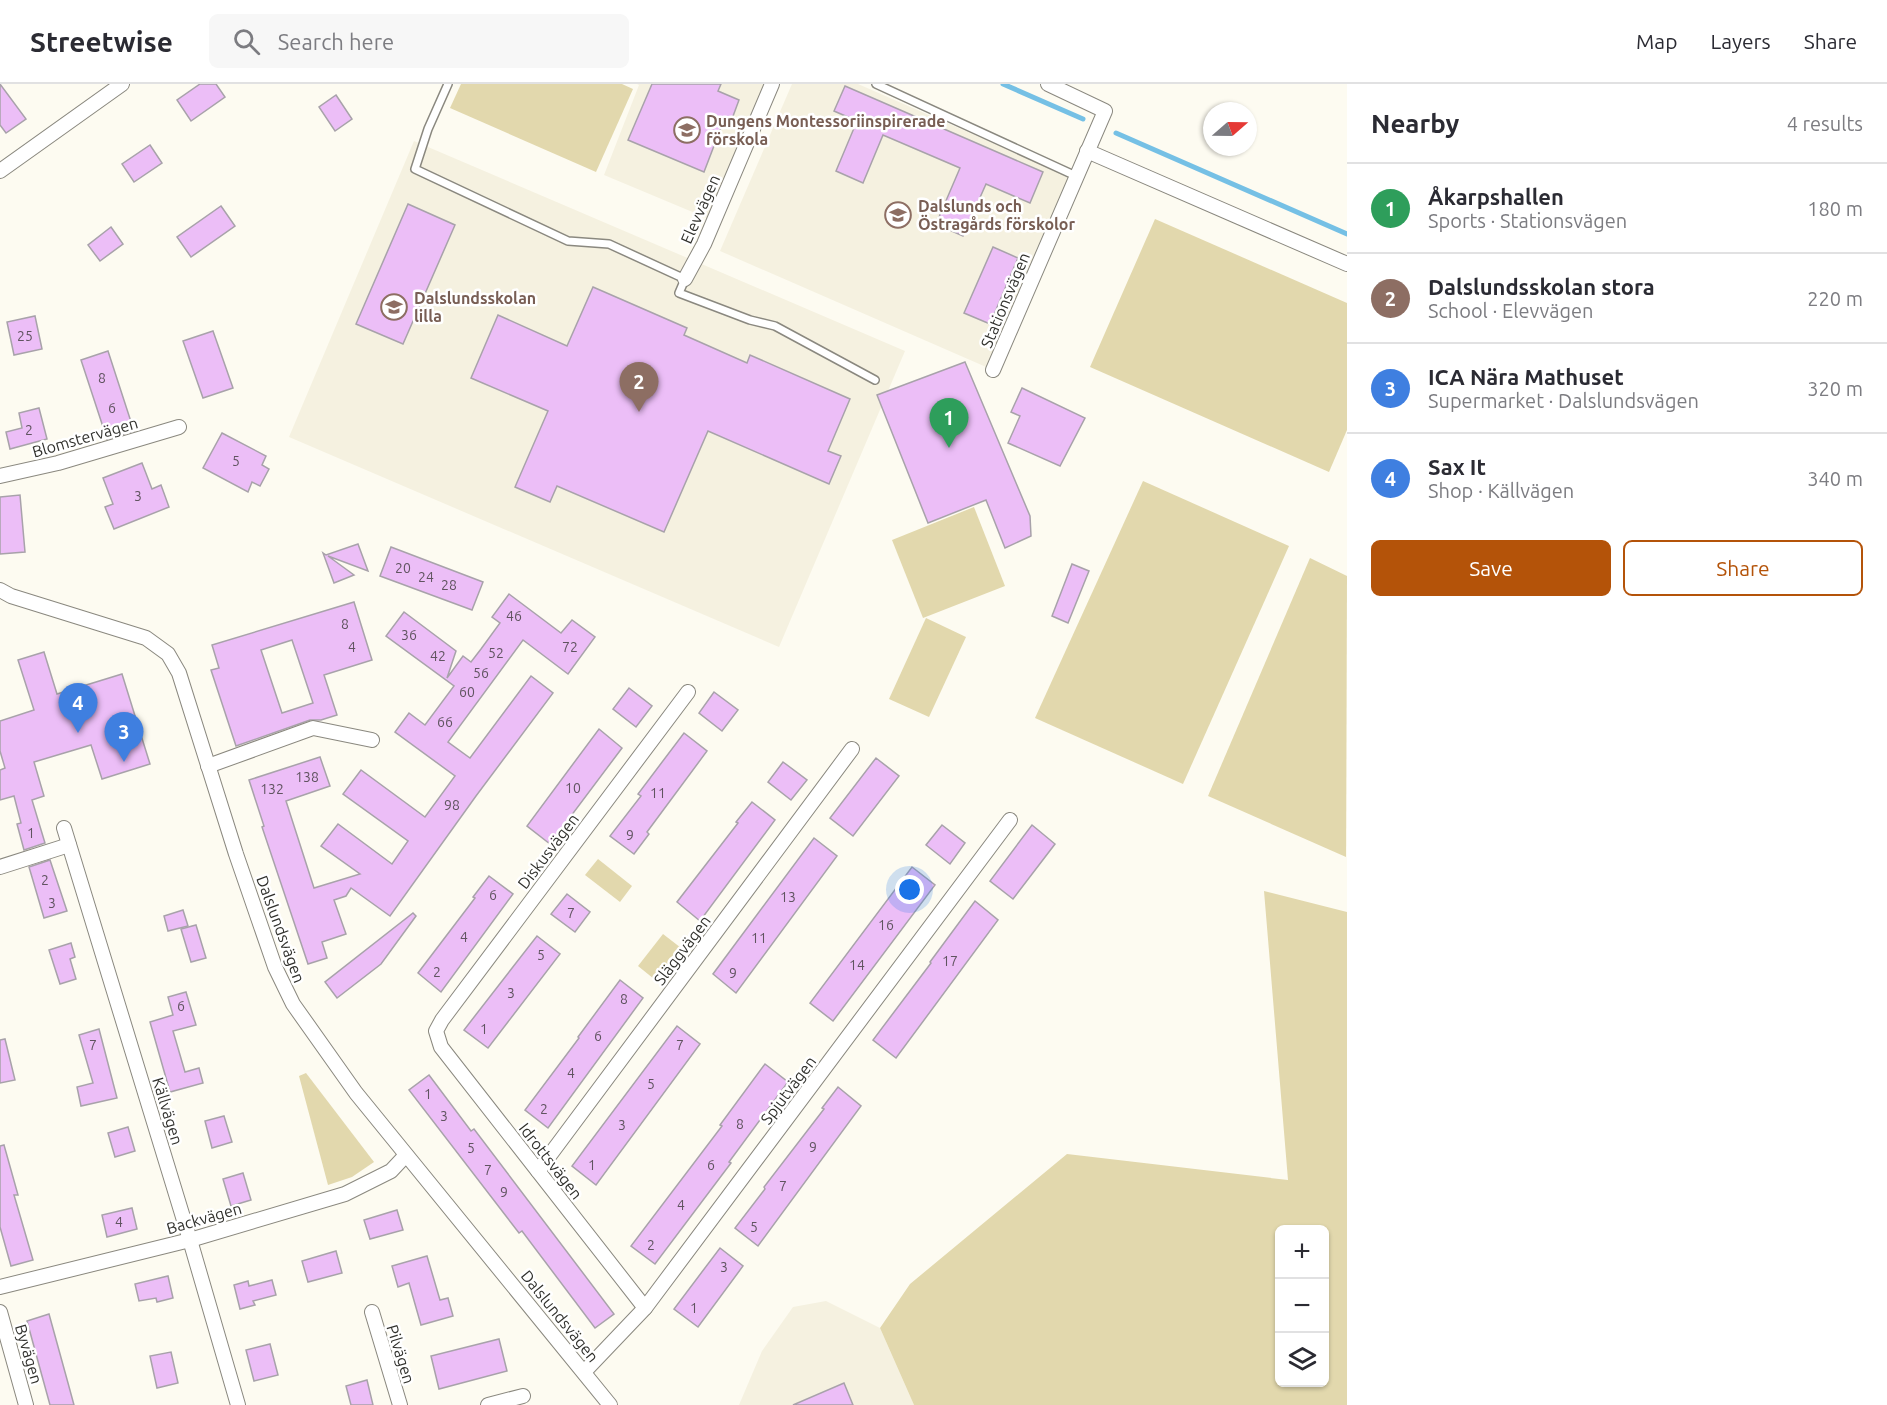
<!DOCTYPE html>
<meta charset="utf-8">
<style>
:root{--surface:#fff;--page:#f7f7f7;--text:#2b2b33;--muted:#7c7c81;--line:#e1e1e2;--accent:#b45309}
body{margin:0;font-family:Ubuntu,sans-serif;background:var(--page);color:var(--text)}
.controls{position:absolute;right:18px;bottom:18px;display:grid;overflow:hidden;border-radius:9px;box-shadow:0 2px 4px #0004}
.controls button{width:54px;height:54px;display:grid;place-items:center;padding:0;border:0;border-bottom:2px solid var(--line);background:var(--surface);color:var(--text);font:30px sans-serif}
.compass{position:absolute;left:1203px;top:18px;width:54px;height:54px;border-radius:50%;background:var(--surface);box-shadow:0 2px 4px #0004;rotate:70deg}
.you{position:absolute;left:910px;top:806px;width:21px;height:21px;margin:-15px;border:4px solid #fff;border-radius:50%;background:#1a73e8;box-shadow:0 0 0 9px #1a73e833}
.badge{display:grid;place-items:center;width:39px;height:39px;border-radius:50%;background:var(--accent);color:#fff;font-size:20px;font-weight:700}
.pin{position:absolute;translate:-50% -50px;filter:drop-shadow(0 2px 3px #0008)}
.pin::after{content:'';position:absolute;top:32px;width:21px;height:18px;background:inherit;clip-path:polygon(0 0,100% 0,50% 100%)}
.list{margin:0;padding:0;list-style:none}
h2{display:flex;justify-content:space-between;align-items:center;height:78px;margin:0;padding:0 24px;font-size:26px}
h2 small{font-size:20px;font-weight:400;color:var(--muted)}
.list li{display:grid;grid-template-columns:39px 1fr auto;gap:18px;align-items:center;box-sizing:border-box;height:90px;padding:0 24px;border-top:2px solid var(--line)}
.list b{display:block;font-size:22px;white-space:nowrap}
.list p{margin:0;font-size:20px;white-space:nowrap;color:var(--muted)}
.list em{font-size:20px;font-style:normal;color:var(--muted)}
.actions{display:flex;gap:12px;padding:18px 24px}
.actions a{flex:1;padding:14px 0;border:2px solid var(--accent);border-radius:9px;text-align:center;font-size:21px;color:var(--accent)}
.actions .main{background:var(--accent);color:#fff}
.icon{flex:none;width:33px;height:33px;fill:none;stroke:currentColor;stroke-width:2;stroke-linecap:round;stroke-linejoin:round}
.map{position:relative;flex:none;width:1347px;height:1321px;overflow:hidden}
header{display:flex;align-items:center;gap:36px;box-sizing:border-box;height:84px;padding:0 30px;background:var(--surface);border-bottom:2px solid var(--line)}
header strong{font-size:28px}
nav{display:flex;gap:33px;margin-inline-start:auto;font-size:21px}
.search{width:420px;height:54px;background:var(--page);display:flex;align-items:center;gap:15px;box-sizing:border-box;padding:0 21px;border-radius:9px;color:var(--muted);font-size:22px}
main{display:flex}
aside{flex:1;background:var(--surface)}
.map>svg:first-child{display:block}
.built{fill:#f5f1e0}
.green{fill:#e2d8ad;fill-rule:evenodd}
.lines{fill:none;stroke-linecap:round;stroke-linejoin:round}
.stream{stroke:#75c0e5;stroke-width:5}
.building{fill:#ecbef7;stroke:#a8a2aa;stroke-width:1.5;fill-rule:evenodd}
.service-casing{stroke:#8a887f;stroke-width:10}
.minor-casing{stroke:#8a887f;stroke-width:16}
.service{stroke:#fff;stroke-width:7}
.minor{stroke:#fff;stroke-width:14}
.labels{text-anchor:middle;stroke-width:5;stroke-linejoin:round;paint-order:stroke}
.number-label{font-size:14px;fill:#605460}
.education-label{font-size:16px;font-weight:bold;fill:#785e54;stroke:#fff;text-anchor:start}
.street-label{font-size:16px;fill:#31312d;stroke:#fff}
</style>
<header>
<strong>Streetwise</strong>
<div class="search"><svg class="icon" aria-label="search" viewBox="0 0 24 24"><circle cx="10" cy="10" r="6"/><path d="M15 15l6 6"/></svg>Search here</div>
<nav><a>Map</a><a>Layers</a><a>Share</a></nav>
</header>
<main>
<div class="map">
<svg width="1347" height="1321" viewBox="0 0 1347 1321">
<rect width="100%" height="100%" fill="#fdfbf1"/>
<!-- built -->
<g class="built">
<polygon points="637,0 772,0 714,137 604,91 639,1"/>
<polygon points="792,0 858,0 1075,95 993,286 720,167"/>
<polygon points="414,57 905,267 779,563 289,353"/>
<polygon points="826,1217 880,1244 914,1321 739,1321 762,1267 793,1223"/>
</g>
<!-- green -->
<g class="green">
<polygon points="461,0 622,0 633,5 596,88 450,24"/>
<polygon points="1155,135 1347,219 1347,346 1329,388 1090,283"/>
<polygon points="1143,397 1289,462 1183,700 1035,634"/>
<polygon points="974,423 1005,502 923,534 892,456"/>
<polygon points="1310,474 1347,492 1346,773 1208,712"/>
<polygon points="926,534 966,553 929,633 889,615"/>
<polygon points="598,775 632,802 620,818 585,791"/>
<path d="M1264,807L1347,828V1321H914L880,1244L910,1200L1067,1070L1288,1096ZM1280,1146H1324V1298H1280Z"/>
<polygon points="663,850 685,867 659,899 638,882"/>
<polygon points="306,989 374,1078 352,1093 328,1101 299,992"/>
</g>
<g class="lines">
<!-- stream -->
<g class="stream">
<polyline points="1003,0 1083,35"/>
<polyline points="1116,49 1347,150"/>
</g>
</g>
<!-- building -->
<g class="building">
<polygon points="0,0 26,35 6,49 0,41"/>
<polygon points="200,0 216,0 225,13 191,37 177,16"/>
<polygon points="652,0 721,0 718,7 739,16 729,43 722,41 704,88 628,56"/>
<polygon points="845,2 1043,88 1030,119 986,100 963,152 936,140 960,84 883,51 863,99 836,87 857,37 834,27"/>
<polygon points="336,11 352,35 335,47 319,23"/>
<polygon points="150,61 162,79 134,98 122,80"/>
<polygon points="408,120 455,141 403,260 356,240"/>
<polygon points="221,122 235,142 191,173 177,153"/>
<polygon points="111,143 123,160 100,177 88,161"/>
<polygon points="993,163 1018,174 990,240 964,229"/>
<polygon points="593,203 687,244 684,251 747,279 750,271 850,315 828,367 841,372 829,400 708,347 664,448 557,402 550,418 515,403 548,327 471,294 498,231 567,262"/>
<polygon points="35,232 42,265 14,271 7,238"/>
<polygon points="213,247 233,304 203,314 183,257"/>
<polygon points="108,267 134,347 107,355 81,276"/>
<polygon points="965,278 1030,432 1031,452 1005,464 986,416 928,439 877,311"/>
<polygon points="1022,304 1085,334 1060,382 1008,359 1020,332 1011,328"/>
<polygon points="39,324 47,355 10,365 6,348 22,344 19,329"/>
<polygon points="222,349 266,372 262,381 269,385 260,402 252,398 248,408 203,384"/>
<polygon points="142,379 152,405 161,401 169,423 114,445 105,423 113,420 103,394"/>
<polygon points="20,411 25,468 0,470 0,413"/>
<polygon points="358,460 368,487 328,472 354,491 334,499 323,469 326,471"/>
<polygon points="391,463 483,498 472,526 380,492"/>
<polygon points="1072,480 1089,487 1068,539 1052,532"/>
<polygon points="509,510 561,549 572,536 595,553 568,590 523,556 448,658 470,674 531,592 553,609 476,712 390,832 351,804 346,812 334,816 346,850 322,858 327,874 308,880 262,743 264,742 249,696 320,673 330,702 286,717 314,804 360,790 321,762 338,740 392,780 408,757 343,710 361,686 425,733 455,692 395,648 409,629 425,641 454,602 386,552 404,528 456,567 447,594 463,572 471,578 481,565 500,539 492,533"/>
<path d="M354,518L372,576L324,591L337,631L321,636H310L236,662L211,586L219,584L212,561ZM292,556L313,619L282,629L261,566Z"/>
<polygon points="44,568 57,610 122,590 150,680 102,695 91,661 34,678 44,712 32,716 45,759 24,766 17,740 21,739 14,712 0,716 0,686 5,684 0,667 0,637 34,626 18,576"/>
<polygon points="629,604 652,622 636,643 613,625"/>
<polygon points="714,608 738,626 722,647 699,629"/>
<polygon points="599,645 622,664 550,760 527,742"/>
<polygon points="684,649 707,667 647,748 649,750 634,770 610,752 641,712 638,710"/>
<polygon points="876,674 899,692 853,752 830,734"/>
<polygon points="783,678 807,696 791,716 768,698"/>
<polygon points="752,718 775,736 700,837 677,818 738,739 736,738"/>
<polygon points="942,741 965,759 950,780 926,761"/>
<polygon points="1032,741 1055,760 1013,815 990,797"/>
<polygon points="814,754 837,772 736,909 713,890"/>
<polygon points="50,776 67,827 44,834 29,783"/>
<polygon points="912,783 935,801 833,937 810,919"/>
<polygon points="489,792 513,810 441,908 418,889 475,814 473,813"/>
<polygon points="567,810 590,828 575,848 551,830"/>
<polygon points="975,817 998,836 896,974 873,956 931,879 930,878"/>
<polygon points="183,826 188,842 168,847 164,832"/>
<polygon points="413,829 416,832 381,880 337,914 325,898"/>
<polygon points="196,841 206,874 191,878 181,845"/>
<polygon points="537,852 560,870 488,964 464,946"/>
<polygon points="71,859 75,873 70,875 76,895 60,900 49,866"/>
<polygon points="620,896 643,914 548,1044 525,1026 579,954 578,953"/>
<polygon points="186,908 196,941 173,947 185,988 199,984 203,999 170,1008 150,938 173,931 168,913"/>
<polygon points="677,942 700,960 596,1101 572,1082"/>
<polygon points="99,945 117,1014 81,1022 77,1003 93,999 79,951"/>
<polygon points="5,955 15,996 0,999 0,956"/>
<polygon points="765,980 788,998 729,1078 731,1079 655,1180 631,1162 722,1042 720,1041"/>
<polygon points="429,991 471,1047 474,1045 614,1230 595,1244 522,1147 519,1149 409,1006"/>
<polygon points="838,1003 861,1022 758,1162 735,1144 765,1105 764,1103 824,1025 822,1024"/>
<polygon points="224,1032 232,1058 212,1064 205,1037"/>
<polygon points="128,1043 135,1067 115,1073 108,1049"/>
<polygon points="4,1061 18,1111 14,1111 33,1176 11,1182 0,1143 0,1062"/>
<polygon points="243,1089 251,1116 231,1122 223,1095"/>
<polygon points="132,1124 137,1145 107,1153 102,1131"/>
<polygon points="397,1126 403,1146 370,1155 364,1136"/>
<polygon points="720,1164 743,1182 698,1243 674,1225"/>
<polygon points="336,1167 342,1189 308,1198 302,1177"/>
<polygon points="427,1172 440,1216 448,1214 453,1232 421,1241 409,1199 398,1203 392,1182"/>
<polygon points="168,1192 173,1214 157,1218 156,1214 139,1217 135,1200"/>
<polygon points="272,1196 276,1211 253,1217 255,1221 240,1225 234,1201 248,1197 249,1202"/>
<polygon points="49,1230 68,1299 74,1321 50,1321 39,1281 27,1237"/>
<polygon points="499,1255 507,1287 439,1305 431,1272"/>
<polygon points="270,1260 278,1291 254,1297 246,1266"/>
<polygon points="171,1268 178,1299 157,1304 150,1272"/>
<polygon points="367,1296 373,1321 351,1321 346,1302"/>
<polygon points="844,1299 853,1321 793,1321"/>
</g>
<g class="lines">
<!-- service casing -->
<g class="service-casing">
<g id="service">
<polyline points="448,0 428,45 415,85 568,157 609,160 685,195 679,209 750,236 775,242 875,296"/>
<polyline points="876,0 1076,92"/>
</g>
</g>
<!-- minor casing -->
<g class="minor-casing">
<g id="minor">
<polyline points="1087,67 1347,180"/>
<polyline points="0,87 122,0"/>
<polyline points="685,195 704,160 772,0"/>
<polyline points="993,286 1105,27 1048,0"/>
<polyline points="0,392 58,379 179,343"/>
<polyline points="0,506 11,512 146,554 168,570 179,589 236,770 275,883 293,920 356,1009 610,1321"/>
<polyline points="208,682 313,644 372,656"/>
<polyline points="64,744 190,1156 238,1321"/>
<polyline points="0,783 69,761"/>
<polyline points="538,1087 852,665"/>
<polyline points="0,1203 190,1156 345,1110 391,1087 406,1071"/>
<polyline points="645,1224 441,963 436,947 442,936 688,608"/>
<polyline points="0,1228 26,1321"/>
<polyline points="372,1228 400,1321"/>
<polyline points="584,1288 645,1224 1010,736"/>
<polyline points="488,1321 523,1312"/>
</g>
</g>
<!-- service -->
<use href="#service" class="service"/>
<!-- minor -->
<use href="#minor" class="minor"/>
</g>
<!-- icons -->
<defs>
<g id="school-ring" transform="scale(1.35)"><circle r="9.5" fill="#fff" stroke="#8d6e63" stroke-width="1.5"/><path d="M0-5L7-2L0 1L-7-2ZM-4 1L0 2.5L4 1V4Q0 6-4 4Z" fill="#8d6e63"/></g>
</defs>
<g fill-rule="evenodd">
<use href="#school-ring" x="687" y="46"/>
<use href="#school-ring" x="898" y="131"/>
<use href="#school-ring" x="394" y="223"/>
</g>
<g class="labels">
<!-- number labels -->
<g class="number-label">
<text x="25" y="257">25</text>
<text x="102" y="299">8</text>
<text x="112" y="329">6</text>
<text x="29" y="351">2</text>
<text x="236" y="382">5</text>
<text x="138" y="417">3</text>
<text x="403" y="489">20</text>
<text x="426" y="498">24</text>
<text x="449" y="506">28</text>
<text x="514" y="537">46</text>
<text x="345" y="545">8</text>
<text x="409" y="556">36</text>
<text x="352" y="568">4</text>
<text x="570" y="568">72</text>
<text x="496" y="574">52</text>
<text x="438" y="577">42</text>
<text x="481" y="594">56</text>
<text x="467" y="613">60</text>
<text x="445" y="643">66</text>
<text x="307" y="698">138</text>
<text x="573" y="709">10</text>
<text x="272" y="710">132</text>
<text x="658" y="714">11</text>
<text x="452" y="726">98</text>
<text x="31" y="754">1</text>
<text x="630" y="756">9</text>
<text x="45" y="801">2</text>
<text x="493" y="816">6</text>
<text x="788" y="818">13</text>
<text x="52" y="824">3</text>
<text x="571" y="834">7</text>
<text x="886" y="846">16</text>
<text x="464" y="858">4</text>
<text x="759" y="859">11</text>
<text x="541" y="876">5</text>
<text x="950" y="882">17</text>
<text x="857" y="886">14</text>
<text x="437" y="893">2</text>
<text x="733" y="894">9</text>
<text x="511" y="914">3</text>
<text x="624" y="920">8</text>
<text x="181" y="927">6</text>
<text x="484" y="950">1</text>
<text x="598" y="957">6</text>
<text x="93" y="966">7</text>
<text x="680" y="966">7</text>
<text x="571" y="994">4</text>
<text x="651" y="1005">5</text>
<text x="428" y="1015">1</text>
<text x="544" y="1030">2</text>
<text x="444" y="1037">3</text>
<text x="740" y="1045">8</text>
<text x="622" y="1046">3</text>
<text x="813" y="1068">9</text>
<text x="471" y="1069">5</text>
<text x="592" y="1086">1</text>
<text x="711" y="1086">6</text>
<text x="488" y="1091">7</text>
<text x="783" y="1107">7</text>
<text x="504" y="1113">9</text>
<text x="681" y="1126">4</text>
<text x="119" y="1143">4</text>
<text x="754" y="1148">5</text>
<text x="651" y="1166">2</text>
<text x="724" y="1188">3</text>
<text x="694" y="1229">1</text>
</g>
<!-- education labels -->
<g class="education-label">
<text x="706" y="43">Dungens Montessoriinspirerade<tspan x="706" dy="18">förskola</tspan></text>
<text x="918" y="128">Dalslunds och<tspan x="918" dy="18">Östragårds förskolor</tspan></text>
<text x="414" y="220">Dalslundsskolan<tspan x="414" dy="18">lilla</tspan></text>
</g>
<!-- street labels -->
<g class="street-label">
<text transform="translate(700 125) rotate(-66)" y="6">Elevvägen</text>
<text transform="translate(1005 216) rotate(-67)" y="6">Stationsvägen</text>
<text transform="translate(85 353) rotate(-16)" y="6">Blomstervägen</text>
<text transform="translate(548 767) rotate(-53)" y="6">Diskusvägen</text>
<text transform="translate(281 845) rotate(70)" y="6">Dalslundsvägen</text>
<text transform="translate(682 866) rotate(-53)" y="6">Släggvägen</text>
<text transform="translate(788 1006) rotate(-53)" y="6">Spjutvägen</text>
<text transform="translate(168 1027) rotate(73)" y="6">Källvägen</text>
<text transform="translate(551 1077) rotate(52)" y="6">Idrottsvägen</text>
<text transform="translate(204 1134) rotate(-16)" y="6">Backvägen</text>
<text transform="translate(560 1232) rotate(51)" y="6">Dalslundsvägen</text>
<text transform="translate(29 1270) rotate(74)" y="6">Byvägen</text>
<text transform="translate(401 1270) rotate(73)" y="6">Pilvägen</text>
</g>
</g>
</svg>
<div class="controls">
<button>+</button>
<button>−</button>
<button><svg class="icon" aria-label="layers" viewBox="0 0 24 24"><path d="M12 4l9 5-9 5-9-5zM3 14l9 5 9-5"/></svg></button>
</div>
<svg class="compass" viewBox="-18 -18 36 36"><path d="M0-13l5 13h-10z" fill="#e53935"/><path d="M0 13l5-13h-10z" fill="#7c7c81"/></svg>
<div class="you"></div>
<div class="pin badge" style="left:949px;top:364px;background:#2e9e5b">1</div>
<div class="pin badge" style="left:639px;top:328px;background:#8d6e63">2</div>
<div class="pin badge" style="left:124px;top:678px;background:#3f7fe0">3</div>
<div class="pin badge" style="left:78px;top:649px;background:#3f7fe0">4</div>
</div>
<aside>
<h2>Nearby<small>4 results</small></h2>
<ul class="list">
<li><span class="badge" style="background:#2e9e5b">1</span><div><b>Åkarpshallen</b><p>Sports · Stationsvägen</p></div><em>180 m</em></li>
<li><span class="badge" style="background:#8d6e63">2</span><div><b>Dalslundsskolan stora</b><p>School · Elevvägen</p></div><em>220 m</em></li>
<li><span class="badge" style="background:#3f7fe0">3</span><div><b>ICA Nära Mathuset</b><p>Supermarket · Dalslundsvägen</p></div><em>320 m</em></li>
<li><span class="badge" style="background:#3f7fe0">4</span><div><b>Sax It</b><p>Shop · Källvägen</p></div><em>340 m</em></li>
</ul>
<div class="actions"><a class="main">Save</a><a>Share</a></div>
</aside>
</main>
